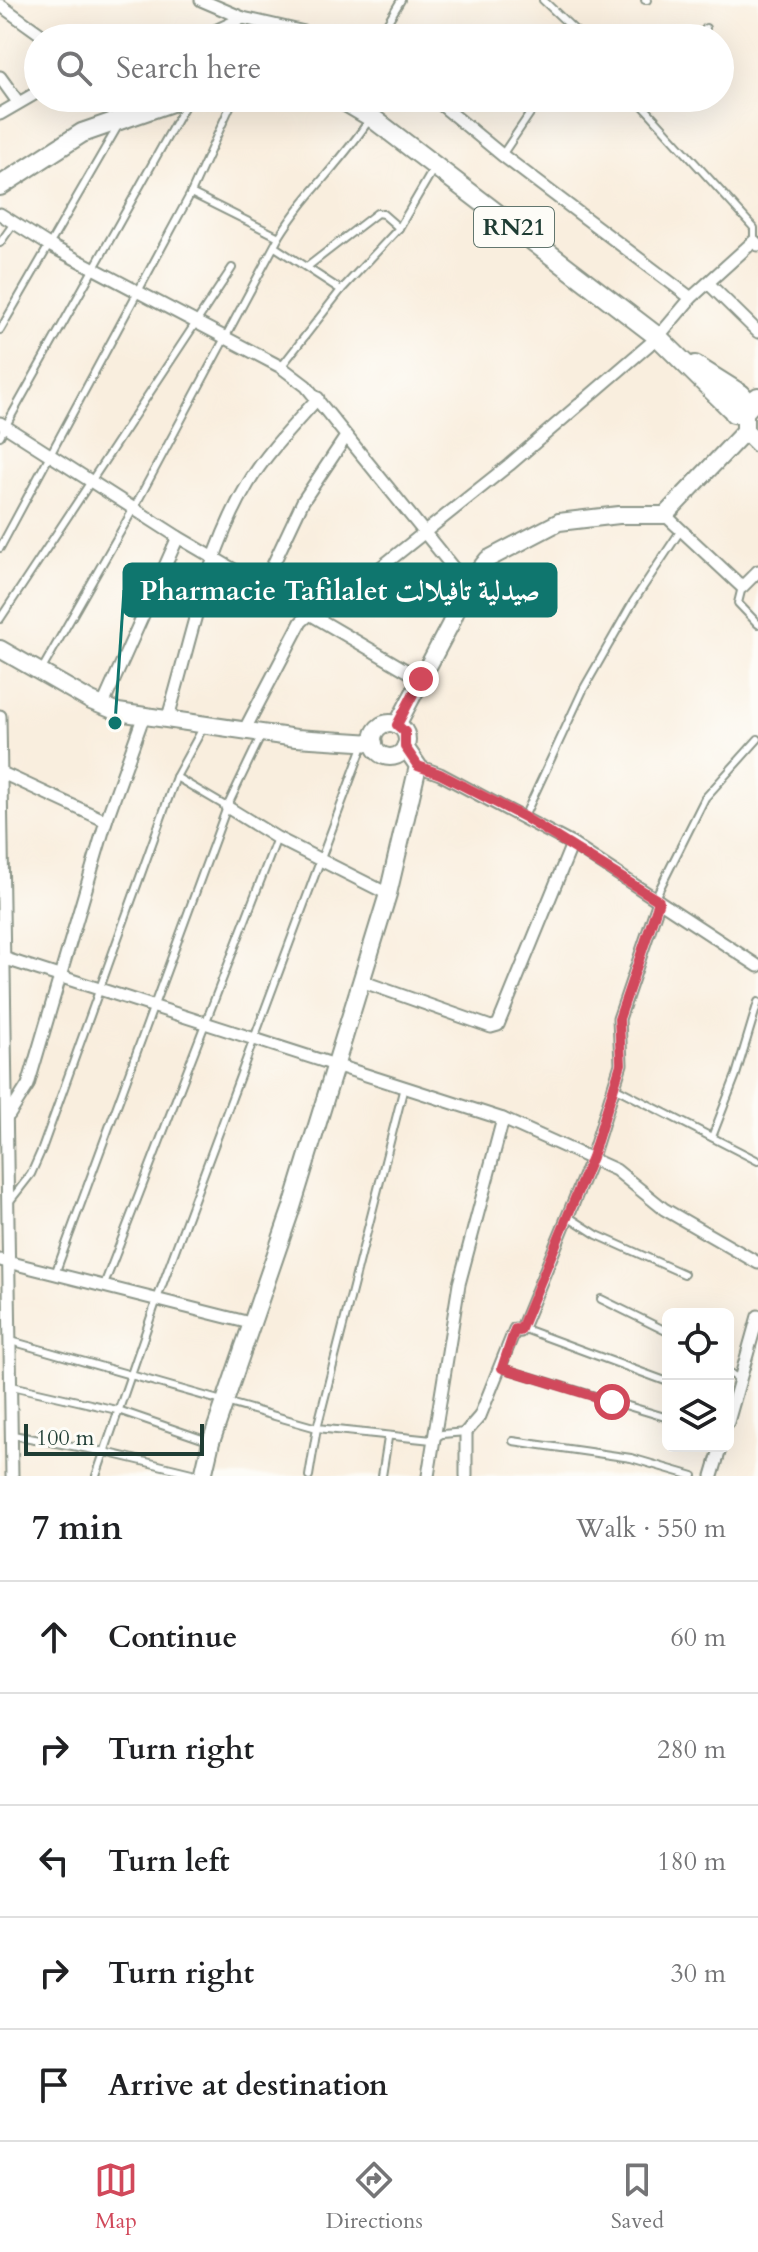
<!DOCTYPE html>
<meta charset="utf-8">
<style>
:root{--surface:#fff;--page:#f2f2f2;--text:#202124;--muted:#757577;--line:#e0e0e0;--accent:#d1495b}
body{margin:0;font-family:Cardo,Amiri,serif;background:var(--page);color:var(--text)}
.controls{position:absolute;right:24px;bottom:24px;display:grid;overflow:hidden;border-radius:12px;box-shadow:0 8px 32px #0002}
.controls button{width:72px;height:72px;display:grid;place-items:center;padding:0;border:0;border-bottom:2px solid var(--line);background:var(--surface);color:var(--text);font:40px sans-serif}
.scale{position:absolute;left:24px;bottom:20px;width:180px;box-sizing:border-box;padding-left:8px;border:4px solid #1f3d34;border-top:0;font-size:22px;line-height:28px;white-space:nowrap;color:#1f3d34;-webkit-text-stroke:6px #fdfcf7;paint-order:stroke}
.stop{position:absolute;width:24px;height:24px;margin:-18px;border:6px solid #d1495b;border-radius:50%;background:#fff}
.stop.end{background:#d1495b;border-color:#fff;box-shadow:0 2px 8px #0008}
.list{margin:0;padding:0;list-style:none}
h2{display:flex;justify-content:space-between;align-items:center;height:104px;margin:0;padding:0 32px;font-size:34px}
h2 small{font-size:26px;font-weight:400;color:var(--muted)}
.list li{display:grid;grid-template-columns:52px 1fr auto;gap:24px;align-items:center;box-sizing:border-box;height:112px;padding:0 32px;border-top:2px solid var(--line)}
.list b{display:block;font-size:30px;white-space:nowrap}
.list em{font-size:26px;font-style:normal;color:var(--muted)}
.icon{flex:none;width:44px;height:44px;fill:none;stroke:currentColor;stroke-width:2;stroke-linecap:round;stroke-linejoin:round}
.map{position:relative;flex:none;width:758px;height:1476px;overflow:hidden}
.search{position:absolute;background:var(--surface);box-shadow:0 8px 32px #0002;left:24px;right:24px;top:24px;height:88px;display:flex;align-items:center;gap:20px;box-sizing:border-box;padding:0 28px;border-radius:44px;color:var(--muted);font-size:30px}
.sheet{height:664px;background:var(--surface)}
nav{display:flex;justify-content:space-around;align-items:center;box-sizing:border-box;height:112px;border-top:2px solid var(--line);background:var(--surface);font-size:22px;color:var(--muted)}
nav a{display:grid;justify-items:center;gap:4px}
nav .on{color:var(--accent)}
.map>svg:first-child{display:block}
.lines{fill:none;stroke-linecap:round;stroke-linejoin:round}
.lane-casing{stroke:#8c9689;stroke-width:10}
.street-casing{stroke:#8c9689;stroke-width:15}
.secondary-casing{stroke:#8c9689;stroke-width:20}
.primary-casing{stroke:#8c9689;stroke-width:22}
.lane{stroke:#fff;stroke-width:6}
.street{stroke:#fff;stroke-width:11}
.secondary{stroke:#fff;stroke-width:16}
.primary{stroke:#fff;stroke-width:18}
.route{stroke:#d1495b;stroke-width:10}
.labels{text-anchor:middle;stroke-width:6;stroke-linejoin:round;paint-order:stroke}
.shield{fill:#fdfcf7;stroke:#62766e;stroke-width:2}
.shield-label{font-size:24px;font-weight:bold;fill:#1f3d34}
.leader{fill:none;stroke:#0f766e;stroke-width:3}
.callout-dot{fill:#0f766e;stroke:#fdfcf7;stroke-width:3}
.callout{fill:#0f766e;stroke:#0f766e;stroke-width:3}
.callout-label{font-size:28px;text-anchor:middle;font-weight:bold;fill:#fff}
</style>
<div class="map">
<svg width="758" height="1476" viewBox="0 0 758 1476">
<rect width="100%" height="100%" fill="#fdfcf7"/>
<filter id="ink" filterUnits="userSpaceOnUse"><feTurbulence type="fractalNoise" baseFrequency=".0125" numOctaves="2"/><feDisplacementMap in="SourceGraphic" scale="16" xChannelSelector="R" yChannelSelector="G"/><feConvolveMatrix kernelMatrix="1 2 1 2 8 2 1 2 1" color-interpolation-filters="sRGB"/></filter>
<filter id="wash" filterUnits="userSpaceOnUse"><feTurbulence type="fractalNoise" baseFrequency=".006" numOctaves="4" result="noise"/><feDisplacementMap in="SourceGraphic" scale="32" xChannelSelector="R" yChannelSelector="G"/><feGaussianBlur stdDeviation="1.8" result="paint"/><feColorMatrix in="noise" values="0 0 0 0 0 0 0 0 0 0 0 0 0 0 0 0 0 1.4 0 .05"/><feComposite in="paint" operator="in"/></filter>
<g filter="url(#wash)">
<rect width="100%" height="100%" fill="#f9eede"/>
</g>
<g filter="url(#ink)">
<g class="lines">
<!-- lane casing -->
<g class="lane-casing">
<g id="lane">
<polyline points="543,0 583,38"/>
<polyline points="645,0 647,0"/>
<polyline points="378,38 401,0"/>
<polyline points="678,38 703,33 706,28"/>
<polyline points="636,98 754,228 754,240"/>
<polyline points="502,155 533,109"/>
<polyline points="191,193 279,237"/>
<polyline points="0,243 14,223"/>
<polyline points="275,247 341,290"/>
<polyline points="307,267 377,213 383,214 399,228"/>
<polyline points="0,330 118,126"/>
<polyline points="281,367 341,290 399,228 434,168"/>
<polyline points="0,436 188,100"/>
<polyline points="0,548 191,193 234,98"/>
<polyline points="742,587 738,603 758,624"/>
<polyline points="0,619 232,268"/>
<path d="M41,671L134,508L279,237C305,194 342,162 369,120"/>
<polyline points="176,777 227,807"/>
<polyline points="524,817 584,688 633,602 681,530"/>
<polyline points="655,898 705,798 758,739"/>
<polyline points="612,1086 758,1161"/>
<polyline points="712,1137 736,1075 758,1002"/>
<polyline points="10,1201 31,1174 42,1149 176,777 204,726"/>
<polyline points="569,1217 597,1235 684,1274"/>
<polyline points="55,1274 227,807 261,736"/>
<polyline points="104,1285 277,838"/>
<polyline points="601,1299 668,1332"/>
<polyline points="522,1328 668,1382"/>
<polyline points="11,1341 317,1428 432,1440 442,1434 466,1432"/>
<polyline points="502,1368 668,1418"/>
<polyline points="728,1372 739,1379"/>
<polyline points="12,1386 121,1411 208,1441"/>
<polyline points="13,1435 105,1452 200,1475"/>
<polyline points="513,1441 631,1458 693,1476"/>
<polyline points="96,1476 157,1299 363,746"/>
<polyline points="309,1476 317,1428 404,1087"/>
<polyline points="382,1476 388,1438"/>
</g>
</g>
<!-- street casing -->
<g class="street-casing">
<g id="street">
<polyline points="201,0 243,18 331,38"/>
<polyline points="0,5 46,38"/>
<polyline points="200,38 243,18"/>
<polyline points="0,77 18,102"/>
<polyline points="433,98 502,155 691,298"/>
<polyline points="0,114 38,92"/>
<polyline points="0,214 49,245 281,367 306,386 467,585"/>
<polyline points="708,283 758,332"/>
<polyline points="0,423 178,537 421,679"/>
<polyline points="665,515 742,587 758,571"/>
<polyline points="263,586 303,501 345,438"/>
<polyline points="102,707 178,537"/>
<polyline points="0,716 12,1476"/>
<path d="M168,717C191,640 206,554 248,484C266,453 294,425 318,398"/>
<polyline points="245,729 301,622 311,613 331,607 509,465 658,337 691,298 754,241 758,245"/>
<polyline points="418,766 440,774 572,844 758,966"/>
<polyline points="0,772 106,821"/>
<polyline points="227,807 277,838 388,894"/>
<polyline points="6,959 503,1119 616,1170 664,1209 758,1263"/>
<polyline points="361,981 491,1027 498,1025 572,844"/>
<polyline points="9,1115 28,1085 106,821 144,715"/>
<polyline points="0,1260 254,1324"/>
<polyline points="728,1422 758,1316"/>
<polyline points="428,1476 459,1284 503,1119"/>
<polyline points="466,1476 466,1432 480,1416 515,1329 520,1331 522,1328 592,1157 621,1064 619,1019 659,901"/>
<polyline points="712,1476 721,1446"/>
</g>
</g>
<!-- secondary casing -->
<g class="secondary-casing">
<g id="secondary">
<polyline points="745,431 758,444"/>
<polyline points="0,649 91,701 118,712 296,738 374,743"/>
<circle cx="390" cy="740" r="17"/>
<polyline points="397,725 450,625 467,585 488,559 559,522 619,515 665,515 745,431 745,413"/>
<polyline points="203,1476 211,1442 292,1207 388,894 418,766 405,747"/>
</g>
</g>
<!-- primary casing -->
<g class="primary-casing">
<g id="primary">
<polyline points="339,98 371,117 658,337 730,408"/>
<polyline points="0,186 82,133 183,98"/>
<polyline points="695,365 741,394"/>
<polyline points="750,404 741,394 734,395 730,404 734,413 742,414 758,397"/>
</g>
</g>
<!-- lane -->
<use href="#lane" class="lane"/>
<!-- street -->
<use href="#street" class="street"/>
<!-- secondary -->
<use href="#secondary" class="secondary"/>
<!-- primary -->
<use href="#primary" class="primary"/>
</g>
</g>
<g class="lines" filter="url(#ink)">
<!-- route -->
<polyline class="route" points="421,679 397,725 405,732 405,747 418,766 440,774 524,817 659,901 619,1019 621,1064 592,1157 520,1331 515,1329 502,1368 612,1402"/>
</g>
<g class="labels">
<!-- shield labels -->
<rect class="shield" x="474" y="207" width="80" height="40" rx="6"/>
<g class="shield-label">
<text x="514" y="235">RN21</text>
</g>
</g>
<!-- callouts -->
<path class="leader" d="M115 723L124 590"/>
<circle class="callout-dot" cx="115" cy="723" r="8"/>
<rect class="callout" x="124" y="564" width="432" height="52" rx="8"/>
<g class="callout-label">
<text x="340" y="600">Pharmacie Tafilalet صيدلية تافيلالت</text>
</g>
</svg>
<div class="controls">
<button><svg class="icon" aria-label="locate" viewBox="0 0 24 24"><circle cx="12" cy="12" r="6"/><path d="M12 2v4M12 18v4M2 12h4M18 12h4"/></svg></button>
<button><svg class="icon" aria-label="layers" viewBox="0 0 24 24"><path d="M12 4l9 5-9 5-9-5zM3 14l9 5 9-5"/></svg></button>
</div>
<div class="scale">100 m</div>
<div class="stop" style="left:612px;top:1402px"></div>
<div class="stop end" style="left:421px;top:679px"></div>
<div class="search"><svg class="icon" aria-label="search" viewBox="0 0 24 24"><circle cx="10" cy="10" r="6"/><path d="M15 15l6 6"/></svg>Search here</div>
</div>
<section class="sheet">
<h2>7 min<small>Walk · 550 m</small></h2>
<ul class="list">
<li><svg class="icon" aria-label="ahead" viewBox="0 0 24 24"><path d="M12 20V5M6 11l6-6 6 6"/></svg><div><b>Continue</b></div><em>60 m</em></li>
<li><svg class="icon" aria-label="right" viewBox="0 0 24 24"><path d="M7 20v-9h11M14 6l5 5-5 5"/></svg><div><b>Turn right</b></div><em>280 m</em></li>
<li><svg class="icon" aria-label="left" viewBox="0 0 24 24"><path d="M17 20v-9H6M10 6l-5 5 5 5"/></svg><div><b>Turn left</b></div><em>180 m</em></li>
<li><svg class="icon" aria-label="right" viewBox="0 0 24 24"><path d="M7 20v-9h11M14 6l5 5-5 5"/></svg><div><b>Turn right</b></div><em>30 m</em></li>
<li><svg class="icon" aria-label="arrive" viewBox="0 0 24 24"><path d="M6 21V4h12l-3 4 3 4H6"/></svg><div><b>Arrive at destination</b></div></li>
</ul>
</section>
<nav>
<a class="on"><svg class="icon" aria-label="map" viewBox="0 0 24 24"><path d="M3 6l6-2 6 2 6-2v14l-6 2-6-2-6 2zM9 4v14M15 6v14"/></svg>Map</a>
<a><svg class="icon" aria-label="directions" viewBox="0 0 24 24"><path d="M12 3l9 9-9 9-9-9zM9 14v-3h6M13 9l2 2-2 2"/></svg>Directions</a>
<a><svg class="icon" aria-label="saved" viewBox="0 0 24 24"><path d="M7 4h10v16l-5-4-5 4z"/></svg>Saved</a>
</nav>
